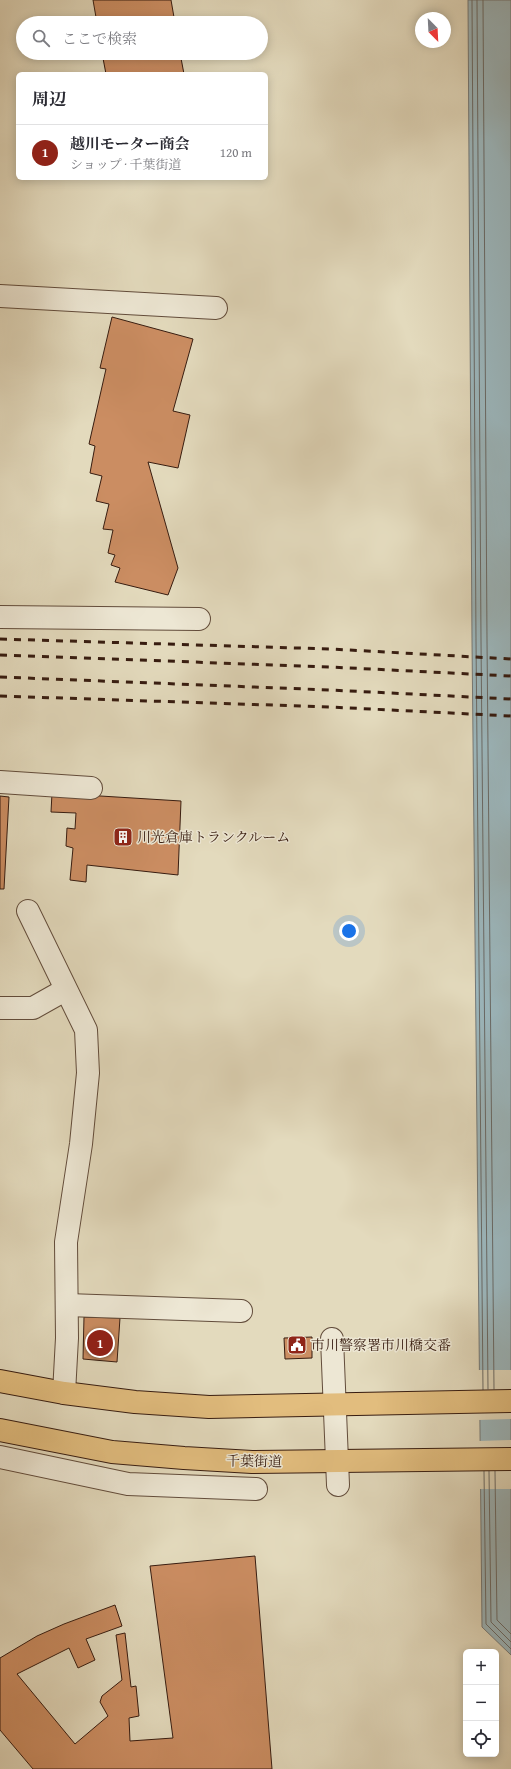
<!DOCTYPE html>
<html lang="ja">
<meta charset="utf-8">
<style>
:root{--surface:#fff;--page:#f7f7f7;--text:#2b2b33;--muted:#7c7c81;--line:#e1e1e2;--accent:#8f2418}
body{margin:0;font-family:"Gentium Book Plus","Noto Serif JP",serif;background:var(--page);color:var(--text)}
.controls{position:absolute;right:12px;bottom:12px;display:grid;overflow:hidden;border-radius:6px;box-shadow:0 2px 10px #0003}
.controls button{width:36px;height:36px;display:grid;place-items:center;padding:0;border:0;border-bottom:1px solid var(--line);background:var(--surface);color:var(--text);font:20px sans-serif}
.compass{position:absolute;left:415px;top:12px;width:36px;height:36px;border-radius:50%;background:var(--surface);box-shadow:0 2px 10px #0003;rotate:156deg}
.you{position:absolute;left:349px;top:931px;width:14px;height:14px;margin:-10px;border:3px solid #fff;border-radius:50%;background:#1a73e8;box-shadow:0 0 0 6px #1a73e833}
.badge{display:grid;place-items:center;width:26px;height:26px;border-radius:50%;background:var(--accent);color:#fff;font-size:13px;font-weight:700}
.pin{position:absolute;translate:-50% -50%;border:2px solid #fff;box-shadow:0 1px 4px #0006}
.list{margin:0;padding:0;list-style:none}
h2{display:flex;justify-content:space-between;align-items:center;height:52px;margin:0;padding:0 16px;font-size:17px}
h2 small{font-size:13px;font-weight:400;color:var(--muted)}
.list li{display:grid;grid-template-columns:26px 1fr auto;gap:12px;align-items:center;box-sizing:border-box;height:56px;padding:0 16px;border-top:1px solid var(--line)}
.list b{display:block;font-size:15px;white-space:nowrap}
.list p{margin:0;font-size:13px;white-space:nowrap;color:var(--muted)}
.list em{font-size:13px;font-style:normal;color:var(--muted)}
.icon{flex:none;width:22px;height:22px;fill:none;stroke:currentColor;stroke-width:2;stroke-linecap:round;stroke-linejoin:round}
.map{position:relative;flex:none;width:511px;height:1769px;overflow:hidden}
.search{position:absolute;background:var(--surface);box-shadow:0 2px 10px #0003;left:16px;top:16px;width:252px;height:44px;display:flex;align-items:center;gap:10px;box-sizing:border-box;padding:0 14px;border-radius:22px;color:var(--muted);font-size:15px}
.panel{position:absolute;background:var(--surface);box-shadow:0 2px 10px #0003;left:16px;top:72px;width:252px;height:108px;border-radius:6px}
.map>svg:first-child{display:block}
.water{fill:#9cb7bd;stroke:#747978}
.pier{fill:#e3dabd}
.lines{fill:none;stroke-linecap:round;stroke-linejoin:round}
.shore{stroke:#6a6a66;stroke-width:1}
.building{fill:#cb8d62;stroke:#371c10}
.minor-casing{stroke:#624c3b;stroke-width:24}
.highway-casing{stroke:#371c10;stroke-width:24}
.minor{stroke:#ede7d4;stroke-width:22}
.highway{stroke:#e2bd7e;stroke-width:22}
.rail{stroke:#371c10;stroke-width:3;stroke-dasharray:7 7;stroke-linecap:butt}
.labels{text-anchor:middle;stroke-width:3;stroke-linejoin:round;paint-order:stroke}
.poi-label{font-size:14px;fill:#371c10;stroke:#ede7d4;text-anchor:start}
.street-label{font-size:14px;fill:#371c10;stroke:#ede7d4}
</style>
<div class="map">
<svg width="511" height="1769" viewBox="0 0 511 1769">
<rect width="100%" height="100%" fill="#e3dabd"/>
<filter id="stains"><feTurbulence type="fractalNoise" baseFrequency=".005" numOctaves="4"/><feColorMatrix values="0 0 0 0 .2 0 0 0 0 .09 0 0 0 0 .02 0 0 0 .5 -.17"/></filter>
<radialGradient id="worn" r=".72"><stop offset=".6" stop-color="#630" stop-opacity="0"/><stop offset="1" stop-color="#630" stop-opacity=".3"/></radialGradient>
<!-- water -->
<polygon class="water" points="468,0 511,0 511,1655 482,1627 472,640"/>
<!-- pier -->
<g class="pier">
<polygon points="477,1370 511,1370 511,1419 478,1420"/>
<polygon points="511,1440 511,1489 479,1489 478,1441"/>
</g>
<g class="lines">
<!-- shore -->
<g class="shore">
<polyline points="472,0 476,640 483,1390"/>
<polyline points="477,0 481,640 488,1389"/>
<polyline points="483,0 487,640 494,1389"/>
<polyline points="484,1471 486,1624 511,1649"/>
<polyline points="489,1471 491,1622 511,1642"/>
<polyline points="495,1471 497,1620 511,1634"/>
</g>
</g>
<!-- building -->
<g class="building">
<polygon points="93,0 171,0 175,23 97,23"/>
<polygon points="102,53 180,53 184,74 106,74"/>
<polygon points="112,317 193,339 173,411 190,415 178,468 148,462 178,568 168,595 115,582 120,568 111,565 115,555 108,553 113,530 103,529 109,504 96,501 102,476 90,473 95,446 89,444 106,369 100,368"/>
<polygon points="52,793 181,801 178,875 87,865 86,882 70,880 73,848 66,846 67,828 75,829 76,813 51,812"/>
<polygon points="0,796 9,797 4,889 0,889"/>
<polygon points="84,1317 120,1318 117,1362 83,1359"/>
<polygon points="312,1337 312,1358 285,1359 284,1338"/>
<polygon points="255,1556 272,1769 33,1769 0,1730 0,1658 37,1636 64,1624 115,1605 122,1626 86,1639 95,1660 78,1668 69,1648 17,1674 75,1744 108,1716 100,1702 102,1696 122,1680 116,1635 125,1633 131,1687 136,1686 139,1716 129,1718 130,1741 173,1738 150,1566"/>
</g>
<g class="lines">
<!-- minor casing -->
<g class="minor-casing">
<g id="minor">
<polyline points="0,296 216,308"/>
<polyline points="0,617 199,619"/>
<polyline points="0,782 91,788"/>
<polyline points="28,911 86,1030 88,1073 81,1144 66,1242 67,1338 64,1393"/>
<polyline points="0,1008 33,1008 65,990"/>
<polyline points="67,1305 241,1311"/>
<polyline points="332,1339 338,1485"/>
<polyline points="0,1457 128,1484 256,1489"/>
</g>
</g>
<!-- highway casing -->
<g class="highway-casing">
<g id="highway">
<polyline points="0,1381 64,1393 135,1402 209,1407 511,1401"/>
<polyline points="0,1430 112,1452 184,1458 252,1462 511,1459"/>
</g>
</g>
<!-- minor -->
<use href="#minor" class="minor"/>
<!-- highway -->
<use href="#highway" class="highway"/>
<!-- rail -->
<g class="rail">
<polyline points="0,639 331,649 511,659"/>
<polyline points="0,655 330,667 511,676"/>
<polyline points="0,677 330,690 511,699"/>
<polyline points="0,696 330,707 511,716"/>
</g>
</g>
<!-- icons -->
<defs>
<g id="building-square" transform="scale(1)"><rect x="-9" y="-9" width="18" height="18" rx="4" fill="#8f2418" stroke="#ede7d4"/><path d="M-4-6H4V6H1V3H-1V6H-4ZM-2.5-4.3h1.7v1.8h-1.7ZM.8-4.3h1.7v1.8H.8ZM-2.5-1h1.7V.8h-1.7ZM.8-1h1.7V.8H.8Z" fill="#fff"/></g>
<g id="civic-square" transform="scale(1)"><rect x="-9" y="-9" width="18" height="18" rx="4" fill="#8f2418" stroke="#ede7d4"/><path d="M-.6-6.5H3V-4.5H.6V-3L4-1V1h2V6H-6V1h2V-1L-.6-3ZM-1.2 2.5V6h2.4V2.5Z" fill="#fff"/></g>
</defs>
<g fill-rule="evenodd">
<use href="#building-square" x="123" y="837"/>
<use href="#civic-square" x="297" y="1345"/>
</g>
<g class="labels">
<!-- poi labels -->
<g class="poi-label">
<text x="137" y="842">川光倉庫トランクルーム</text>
<text x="311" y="1350">市川警察署市川橋交番</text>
</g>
<!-- street labels -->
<g class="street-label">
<text transform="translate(254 1461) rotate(1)" y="5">千葉街道</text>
</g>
</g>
<rect width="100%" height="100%" filter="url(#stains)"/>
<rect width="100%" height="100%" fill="url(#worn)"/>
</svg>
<div class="controls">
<button>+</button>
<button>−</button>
<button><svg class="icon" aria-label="locate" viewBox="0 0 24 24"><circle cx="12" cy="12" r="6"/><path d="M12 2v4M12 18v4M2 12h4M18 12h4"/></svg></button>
</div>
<svg class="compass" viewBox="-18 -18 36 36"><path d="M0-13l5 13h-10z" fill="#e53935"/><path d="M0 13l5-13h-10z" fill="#7c7c81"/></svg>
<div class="you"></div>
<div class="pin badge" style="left:100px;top:1343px">1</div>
<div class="search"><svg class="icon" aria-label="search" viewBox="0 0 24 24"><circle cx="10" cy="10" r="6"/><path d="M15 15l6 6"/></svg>ここで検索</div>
<section class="panel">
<h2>周辺<small></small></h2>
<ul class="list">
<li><span class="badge">1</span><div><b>越川モーター商会</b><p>ショップ · 千葉街道</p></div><em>120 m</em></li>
</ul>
</section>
</div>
